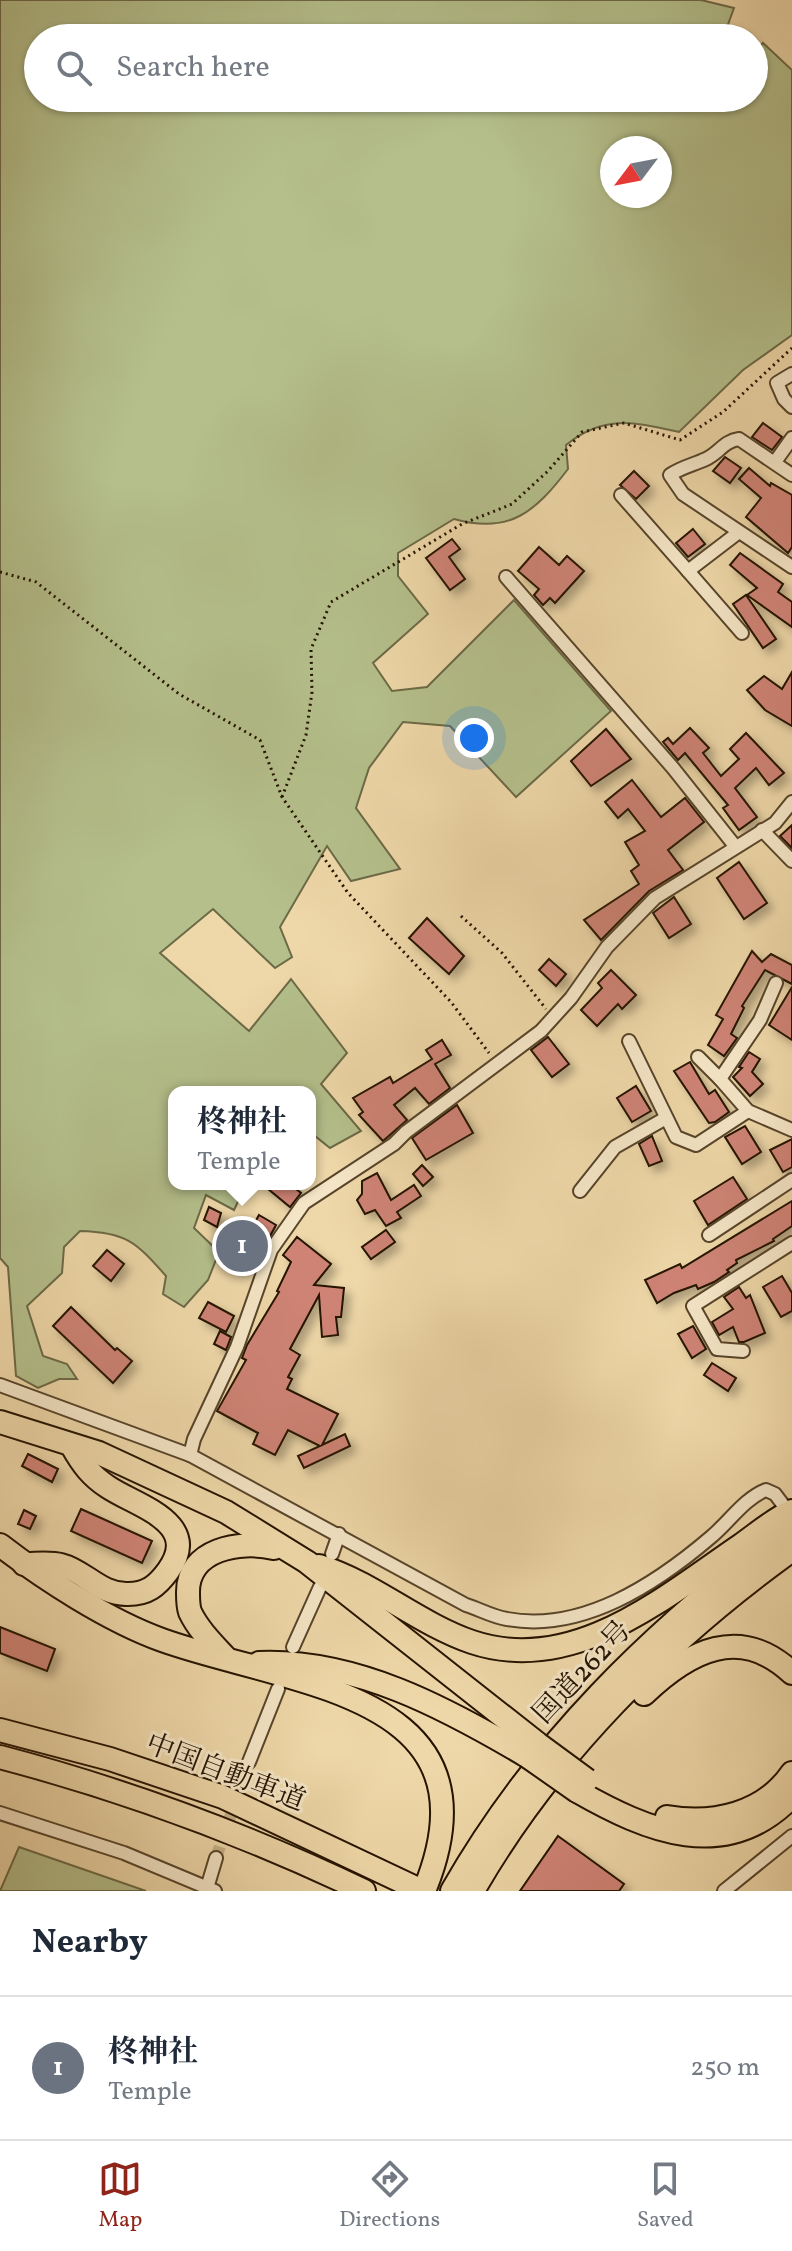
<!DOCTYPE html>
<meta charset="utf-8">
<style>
:root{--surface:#fff;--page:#f2f2f3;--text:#1f2937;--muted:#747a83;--line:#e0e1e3;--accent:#8f2418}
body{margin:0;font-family:Vollkorn,"Noto Serif JP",serif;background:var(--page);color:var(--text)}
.compass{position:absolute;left:600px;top:136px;width:72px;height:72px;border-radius:50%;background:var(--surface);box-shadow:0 2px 6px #0004;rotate:238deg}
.you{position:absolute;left:474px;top:738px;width:28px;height:28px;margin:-20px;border:6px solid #fff;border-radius:50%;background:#1a73e8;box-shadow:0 0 0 12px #1a73e833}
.badge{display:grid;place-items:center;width:52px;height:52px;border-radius:50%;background:var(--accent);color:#fff;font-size:26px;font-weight:700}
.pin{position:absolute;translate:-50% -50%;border:4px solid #fff;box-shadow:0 2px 8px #0006}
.popup{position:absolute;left:168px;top:1086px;width:148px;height:104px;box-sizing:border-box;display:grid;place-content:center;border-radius:16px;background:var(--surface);filter:drop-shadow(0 2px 6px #0005);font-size:26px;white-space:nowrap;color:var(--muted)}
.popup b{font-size:30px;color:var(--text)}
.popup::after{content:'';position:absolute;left:50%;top:100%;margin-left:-16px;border:16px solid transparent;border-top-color:var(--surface)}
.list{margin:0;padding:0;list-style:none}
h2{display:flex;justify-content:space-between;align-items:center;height:104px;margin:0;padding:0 32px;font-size:34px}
h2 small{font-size:26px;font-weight:400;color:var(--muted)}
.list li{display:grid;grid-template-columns:52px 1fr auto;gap:24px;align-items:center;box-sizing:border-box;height:144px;padding:0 32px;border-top:2px solid var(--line)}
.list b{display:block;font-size:30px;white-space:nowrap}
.list p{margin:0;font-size:26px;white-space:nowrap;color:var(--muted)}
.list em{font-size:26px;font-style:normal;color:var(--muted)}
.icon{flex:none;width:44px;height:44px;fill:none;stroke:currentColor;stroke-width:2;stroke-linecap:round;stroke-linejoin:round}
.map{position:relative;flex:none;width:792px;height:1891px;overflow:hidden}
.search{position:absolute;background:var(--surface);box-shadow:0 2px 6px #0004;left:24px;right:24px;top:24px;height:88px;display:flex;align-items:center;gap:20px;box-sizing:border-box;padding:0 28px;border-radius:44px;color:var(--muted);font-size:30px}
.sheet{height:248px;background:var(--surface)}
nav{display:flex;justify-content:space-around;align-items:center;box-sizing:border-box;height:112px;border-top:2px solid var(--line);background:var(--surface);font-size:22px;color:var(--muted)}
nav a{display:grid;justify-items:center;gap:4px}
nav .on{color:var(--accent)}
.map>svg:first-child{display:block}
.green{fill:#b4bf8b;stroke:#6c6946;stroke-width:2;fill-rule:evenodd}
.building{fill:#ce8375;stroke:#251300;stroke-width:2;filter:url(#shadow)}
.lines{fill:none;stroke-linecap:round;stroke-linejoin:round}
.street-tunnel{stroke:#c6b086;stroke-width:12;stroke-dasharray:12 6;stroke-linecap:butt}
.street-casing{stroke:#57442a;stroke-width:16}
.highway-casing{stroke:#251300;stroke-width:26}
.path{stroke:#251300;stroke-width:3;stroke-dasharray:2 4;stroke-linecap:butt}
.street{stroke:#f4e5c6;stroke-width:12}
.highway{stroke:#eed7a8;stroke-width:22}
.highway-bridge-casing{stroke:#251300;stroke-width:26;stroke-linecap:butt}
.highway-bridge{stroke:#eed7a8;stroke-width:22}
.labels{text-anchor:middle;stroke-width:6;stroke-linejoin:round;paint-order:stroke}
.street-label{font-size:28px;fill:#251300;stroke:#f4e5c6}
</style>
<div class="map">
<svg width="792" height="1891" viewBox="0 0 792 1891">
<defs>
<filter id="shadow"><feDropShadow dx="6" dy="6" stdDeviation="4" flood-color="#0004"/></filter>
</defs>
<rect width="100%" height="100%" fill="#eed7a8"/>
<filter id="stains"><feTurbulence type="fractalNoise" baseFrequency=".0025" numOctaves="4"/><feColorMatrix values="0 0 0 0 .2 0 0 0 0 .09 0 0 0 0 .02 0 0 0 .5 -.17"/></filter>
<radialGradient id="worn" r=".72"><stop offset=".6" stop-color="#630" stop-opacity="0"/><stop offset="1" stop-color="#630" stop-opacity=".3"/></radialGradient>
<!-- green -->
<g class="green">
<path d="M0,0H701L734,8L723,38H38V98H754V52L763,43L792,70V335L743,370L679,432C634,422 604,414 566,445L568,469C536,511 510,535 454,519L398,553V576L428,614L373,663L392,691L427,687L514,600L611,711L516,797L450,726L403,722L369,768L356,808L400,869L351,881L327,846L280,927L292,957L275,968L213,909L160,953L249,1031L291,979L347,1053L321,1084L361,1131L330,1148L310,1132V1092H174V1184H238L243,1191L234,1210L206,1195L194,1228L219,1252L208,1280L184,1307L163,1294L166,1276C136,1242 126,1232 80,1231L64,1247L62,1273L27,1306L43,1356L67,1364L77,1379H59L38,1388L16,1376L8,1267L0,1258ZM612,148H660V196H612Z"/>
<polygon points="19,1847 146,1891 0,1891"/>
</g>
<!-- building -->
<g class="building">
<polygon points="763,423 782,437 772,450 752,437"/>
<polygon points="725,457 741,468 730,483 713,471"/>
<polygon points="749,468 770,486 771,483 792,495 792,547 788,553 746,517 761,498 739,479"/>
<polygon points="634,471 649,486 636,499 620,485"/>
<polygon points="693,529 705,544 688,557 676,543"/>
<polygon points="452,539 460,549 449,557 465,579 450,590 426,558"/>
<polygon points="539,547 559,565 567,556 584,571 555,603 550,598 543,605 534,595 539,589 518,571"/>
<polygon points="740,553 783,584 778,592 792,602 792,627 747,595 757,588 730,565"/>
<polygon points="746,595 776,639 763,648 733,604"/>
<polygon points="792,672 792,726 765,710 747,690 764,676 782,689"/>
<polygon points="690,728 709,748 703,753 721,776 739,759 730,749 746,733 784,773 769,785 756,768 735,788 757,817 739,830 723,808 728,805 685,753 678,760 663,742 668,738 673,744"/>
<polygon points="606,729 631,759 591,786 571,761"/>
<polygon points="632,780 661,817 685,798 704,822 668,850 683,870 649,891 601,940 584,920 639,884 631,871 639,865 625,842 645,831 628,809 618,818 605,802"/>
<polygon points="792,825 792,848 780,836"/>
<polygon points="739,862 767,903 744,919 717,878"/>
<polygon points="674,897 691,924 669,938 653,913"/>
<polygon points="427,918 464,956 449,974 409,938"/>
<polygon points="752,951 762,962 771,954 792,965 792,984 765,970 742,1006 744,1008 731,1034 737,1038 724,1056 708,1045 723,1019 716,1015"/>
<polygon points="549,959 566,974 556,986 539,970"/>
<polygon points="611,970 636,995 622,1009 618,1004 597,1026 581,1010 602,988 598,983"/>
<polygon points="792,987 792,1040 769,1025"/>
<polygon points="548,1037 569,1064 552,1077 531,1050"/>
<polygon points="442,1040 451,1055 435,1064 450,1088 429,1104 415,1088 394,1105 407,1120 383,1141 359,1115 363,1112 353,1098 390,1077 393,1083 432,1059 426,1050"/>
<polygon points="749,1052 760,1059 752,1072 763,1084 750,1096 733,1077 742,1068 739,1067"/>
<polygon points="690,1062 709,1094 715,1090 729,1112 715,1122 709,1123 674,1071"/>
<polygon points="636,1086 651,1111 632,1122 617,1098"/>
<polygon points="457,1105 473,1133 426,1160 412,1138"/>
<polygon points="745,1126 761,1152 742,1164 725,1137"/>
<polygon points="652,1136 662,1161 649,1166 639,1144"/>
<polygon points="792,1139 792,1167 783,1172 770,1150"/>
<polygon points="422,1165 433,1177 423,1186 413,1174"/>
<polygon points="377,1173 391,1200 414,1185 421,1196 397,1212 401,1218 386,1226 375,1210 365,1214 357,1200 362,1194 362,1181"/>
<polygon points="733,1177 747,1199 708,1225 694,1201"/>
<polygon points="262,1184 290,1184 301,1193 290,1207"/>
<polygon points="792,1201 792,1226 773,1239 774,1241 736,1260 737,1263 727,1270 729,1272 714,1282 698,1289 696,1285 674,1293 657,1303 645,1280 680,1264 682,1268"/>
<polygon points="209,1207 221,1213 217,1227 204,1220"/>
<polygon points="259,1215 276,1225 270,1236 253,1226"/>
<polygon points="386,1230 395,1242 371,1259 362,1247"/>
<polygon points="297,1237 331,1264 314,1285 344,1288 341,1317 336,1317 338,1335 322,1337 319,1295 290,1349 300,1355 288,1377 292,1379 287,1389 338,1414 322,1445 345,1434 350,1446 304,1468 298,1456 320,1446 288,1430 275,1455 253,1444 258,1433 217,1411 246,1360 242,1358 247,1345 279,1292 277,1291 291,1262 283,1255"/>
<polygon points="107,1250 124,1264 111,1281 93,1266"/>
<polygon points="782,1276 792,1293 792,1311 781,1317 763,1287"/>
<polygon points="739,1287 746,1298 750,1295 765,1333 744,1342 739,1342 733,1327 719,1335 712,1322 733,1309 724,1297"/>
<polygon points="208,1302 234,1316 226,1332 199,1318"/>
<polygon points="71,1307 115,1350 117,1348 132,1361 113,1383 53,1326"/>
<polygon points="693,1326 706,1349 692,1358 678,1334"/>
<polygon points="220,1331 231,1337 226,1350 214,1344"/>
<polygon points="712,1363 736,1378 728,1391 704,1375"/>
<polygon points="28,1454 58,1469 52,1482 22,1466"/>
<polygon points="81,1509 152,1541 142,1563 71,1531"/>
<polygon points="24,1510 36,1516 30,1529 18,1524"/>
<polygon points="0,1627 55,1649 47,1671 0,1653"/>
<polygon points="558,1836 624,1884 619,1891 520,1891"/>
</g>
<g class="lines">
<!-- street-tunnel -->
<polyline class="street-tunnel" points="216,1858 249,1762"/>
<!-- street casing -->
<g class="street-casing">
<g id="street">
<polyline points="792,374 777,383 784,399 792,407"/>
<polyline points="775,462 792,438"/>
<path d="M792,475L739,439C724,441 719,453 706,459C693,465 682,467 670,475L683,494L792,567"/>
<polyline points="621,495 688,571 739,532"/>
<polyline points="688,571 742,633"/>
<polyline points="506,577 673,768 735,846"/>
<polyline points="762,830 792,861"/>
<polyline points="776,983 760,1020 720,1079 748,1111 792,1130"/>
<polyline points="629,1041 676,1137 696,1145 748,1111"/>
<polyline points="698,1057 720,1079"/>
<polyline points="580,1191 615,1147 666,1118"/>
<polyline points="709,1235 792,1180"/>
<polyline points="743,1351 717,1349 693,1306 792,1243"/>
<polyline points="0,1385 190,1455"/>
<path d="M790,1514L775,1494L766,1490C745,1498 729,1522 711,1537C656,1584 582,1633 507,1619C493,1617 479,1609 466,1605L190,1455L194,1439L237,1347L271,1250L304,1203L394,1144L406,1132L541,1031L571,998L607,947L655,898L775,823L792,802"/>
<polyline points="332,1554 339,1534"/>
<polyline points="293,1647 320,1587"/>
<polyline points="249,1762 278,1689"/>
<polyline points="0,1813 124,1853 215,1891"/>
<polyline points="207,1888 216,1858"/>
<polyline points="724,1891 792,1836"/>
</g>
</g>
<!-- highway casing -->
<g class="highway-casing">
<g id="highway">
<polyline points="0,1422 99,1453 226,1512 307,1562 538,1744"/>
<path d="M0,1545C44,1579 109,1621 162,1640C290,1686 506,1692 424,1891"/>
<path d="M24,1564C36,1564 50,1562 61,1565C85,1571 100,1595 128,1594C147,1594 157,1586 168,1571C203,1522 136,1506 108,1487C91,1476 82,1464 72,1446"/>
<path d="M319,1566C374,1583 417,1623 472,1642C573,1676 663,1598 741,1545C758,1533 774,1519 792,1511"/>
<path d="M225,1657C212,1643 198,1629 190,1612C188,1606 188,1600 188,1593C187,1549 240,1540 274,1548"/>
<path d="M259,1663C355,1659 446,1708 527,1756"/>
<path d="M644,1694C689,1651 740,1624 792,1673"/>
<polyline points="0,1730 110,1759 223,1797 422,1891"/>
<path d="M0,1757C125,1790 247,1835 364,1891"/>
<path d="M577,1791C647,1831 726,1865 792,1796"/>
<path d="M667,1817C713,1825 764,1814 792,1773"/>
<path d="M452,1891C535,1745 652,1631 786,1531"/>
<path d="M473,1891C550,1756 667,1640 792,1550"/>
</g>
</g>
<!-- path -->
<g class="path">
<polyline points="0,572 36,582 179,694 260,740 282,797 348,893 451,1002 489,1053"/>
<polyline points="282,797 306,735 312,692 311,649 331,602 462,524 512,504 548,471 582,432 624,423 680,440 723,412 792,348"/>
<polyline points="461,916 502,953 546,1009"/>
</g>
<!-- street -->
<use href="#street" class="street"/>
<!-- highway -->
<use href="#highway" class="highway"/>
<!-- highway-bridge casing -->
<g class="highway-bridge-casing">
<g id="highway-bridge">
<polyline points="538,1744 587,1780"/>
<polyline points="527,1756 577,1791"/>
</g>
</g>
<!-- highway-bridge -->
<use href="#highway-bridge" class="highway-bridge"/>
</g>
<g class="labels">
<!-- street labels -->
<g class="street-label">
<text transform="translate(581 1671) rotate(-47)" y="10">国道262号</text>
<text transform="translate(226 1771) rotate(21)" y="10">中国自動車道</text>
</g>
</g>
<rect width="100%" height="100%" filter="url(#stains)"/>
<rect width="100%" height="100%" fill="url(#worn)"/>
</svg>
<svg class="compass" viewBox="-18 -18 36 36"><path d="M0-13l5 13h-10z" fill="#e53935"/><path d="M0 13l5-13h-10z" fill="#747a83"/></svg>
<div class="you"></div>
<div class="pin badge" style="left:242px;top:1246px;background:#6b7280">1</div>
<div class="popup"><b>柊神社</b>Temple</div>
<div class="search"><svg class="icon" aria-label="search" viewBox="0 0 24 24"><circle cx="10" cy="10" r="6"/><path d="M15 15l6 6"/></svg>Search here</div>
</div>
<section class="sheet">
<h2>Nearby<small></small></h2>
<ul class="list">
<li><span class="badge" style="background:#6b7280">1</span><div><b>柊神社</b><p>Temple</p></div><em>250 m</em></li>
</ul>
</section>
<nav>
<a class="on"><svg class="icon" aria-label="map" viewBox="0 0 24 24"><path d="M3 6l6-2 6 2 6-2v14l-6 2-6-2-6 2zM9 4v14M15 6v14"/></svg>Map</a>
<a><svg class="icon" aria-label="directions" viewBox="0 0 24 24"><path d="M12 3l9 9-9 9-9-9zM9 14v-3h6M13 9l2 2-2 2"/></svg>Directions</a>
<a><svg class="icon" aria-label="saved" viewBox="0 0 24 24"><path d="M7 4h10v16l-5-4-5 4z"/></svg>Saved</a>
</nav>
